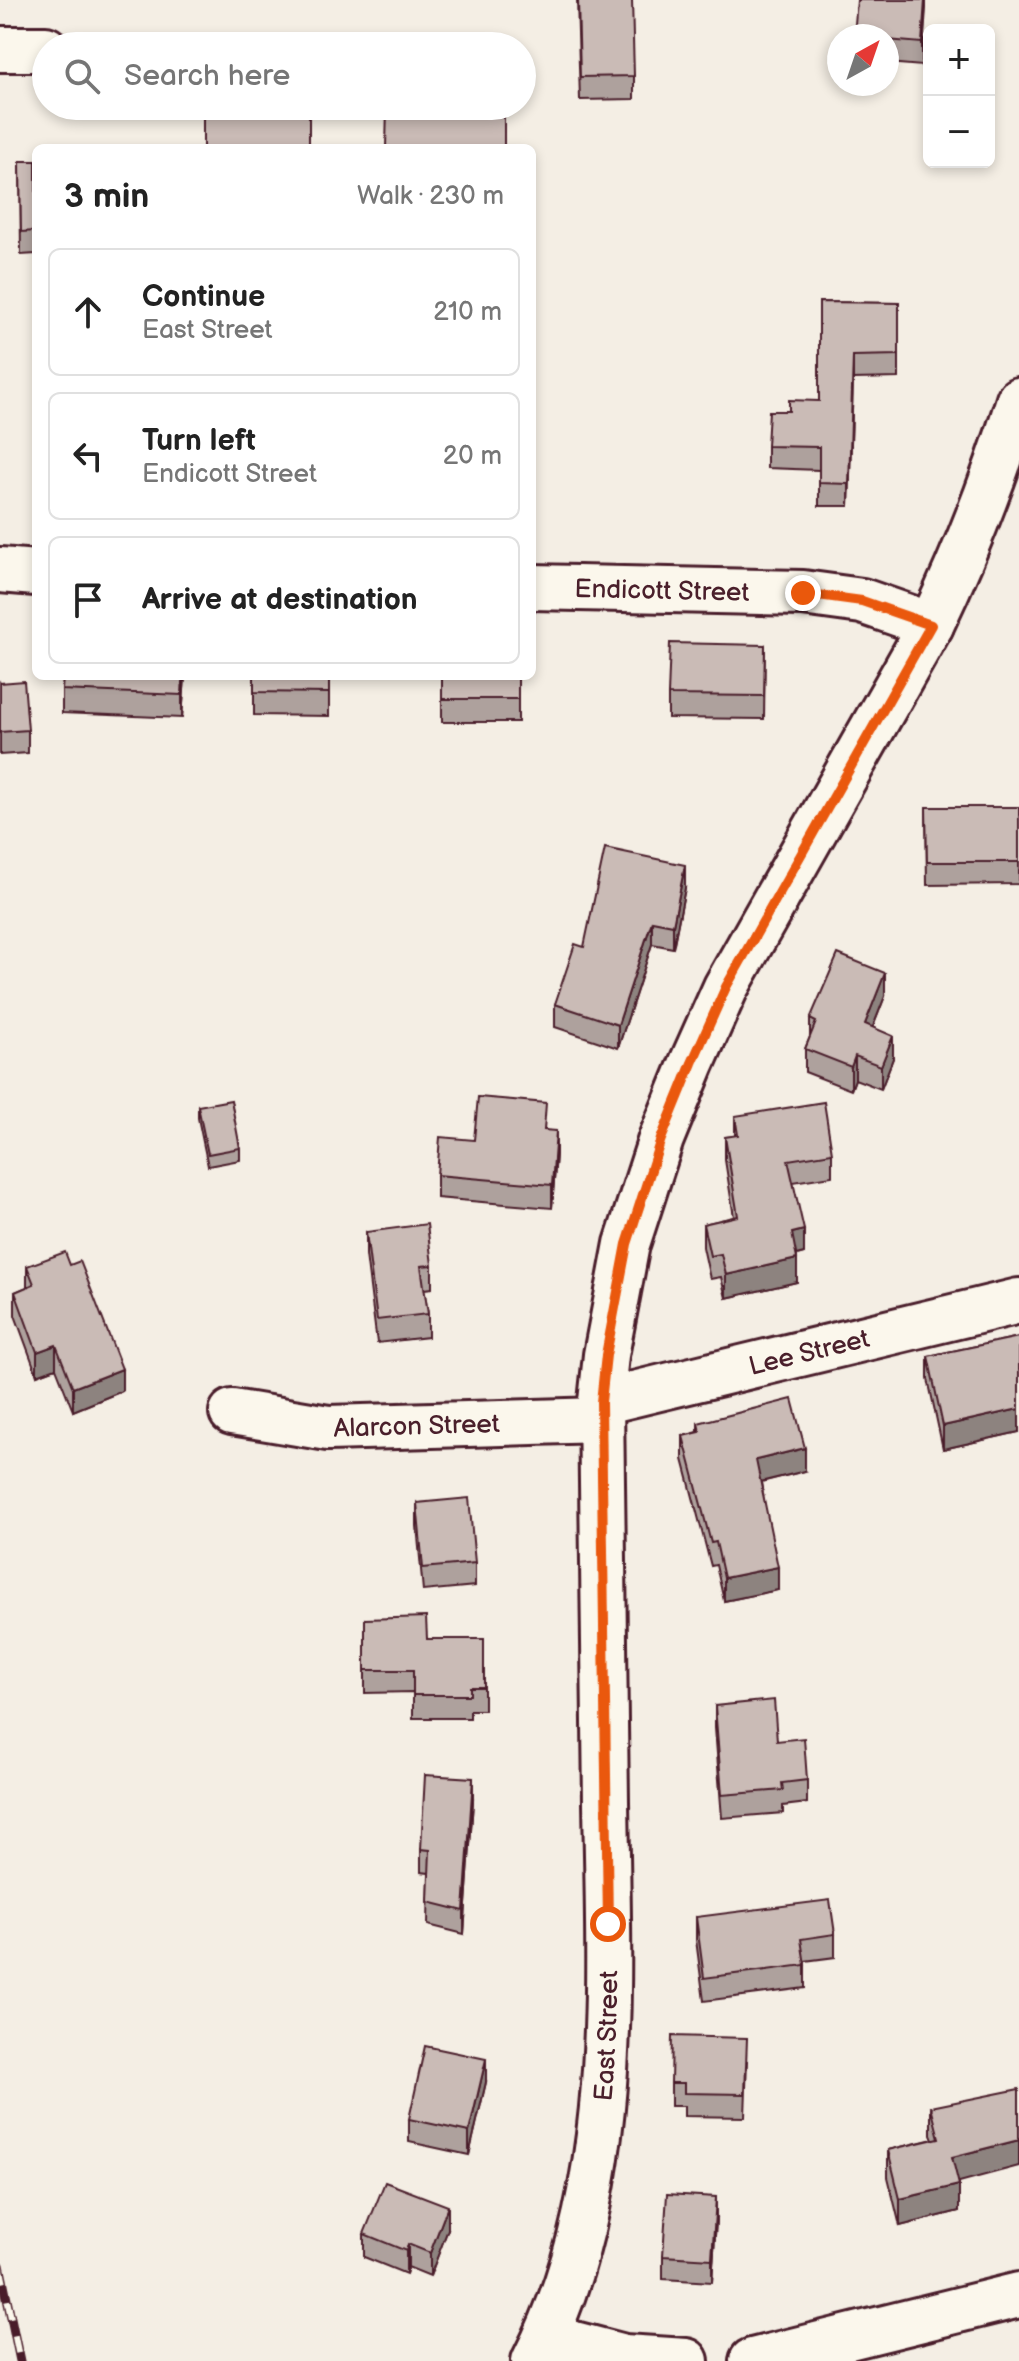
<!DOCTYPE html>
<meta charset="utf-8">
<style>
:root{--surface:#fff;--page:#f6f6f6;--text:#222;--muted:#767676;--line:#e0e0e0}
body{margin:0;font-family:"Balsamiq Sans",sans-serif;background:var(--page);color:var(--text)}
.controls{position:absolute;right:24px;top:24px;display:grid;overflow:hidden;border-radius:12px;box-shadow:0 4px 12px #0003}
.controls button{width:72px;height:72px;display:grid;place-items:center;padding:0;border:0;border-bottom:2px solid var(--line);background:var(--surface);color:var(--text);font:40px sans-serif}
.compass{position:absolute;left:827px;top:24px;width:72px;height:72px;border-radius:50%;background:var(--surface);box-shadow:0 4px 12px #0003;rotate:40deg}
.stop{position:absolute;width:24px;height:24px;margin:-18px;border:6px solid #ea580c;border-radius:50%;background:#fff}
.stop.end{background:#ea580c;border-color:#fff;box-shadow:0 2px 8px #0008}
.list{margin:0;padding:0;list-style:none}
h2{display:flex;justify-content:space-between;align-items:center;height:104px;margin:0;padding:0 32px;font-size:34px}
h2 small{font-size:26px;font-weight:400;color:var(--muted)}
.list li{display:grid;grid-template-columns:52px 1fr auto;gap:24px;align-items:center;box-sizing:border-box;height:128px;margin:0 16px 16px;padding:0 16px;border:2px solid var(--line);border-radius:12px}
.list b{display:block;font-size:30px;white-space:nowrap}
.list p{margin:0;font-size:26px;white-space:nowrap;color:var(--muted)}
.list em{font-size:26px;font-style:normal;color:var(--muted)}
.icon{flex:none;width:44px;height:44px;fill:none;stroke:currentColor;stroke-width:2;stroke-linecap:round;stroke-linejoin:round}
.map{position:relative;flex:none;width:1019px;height:2361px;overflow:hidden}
.search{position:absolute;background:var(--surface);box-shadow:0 4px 12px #0003;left:32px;top:32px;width:504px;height:88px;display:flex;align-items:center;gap:20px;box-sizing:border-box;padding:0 28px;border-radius:44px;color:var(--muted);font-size:30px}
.panel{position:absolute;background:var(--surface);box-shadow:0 4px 12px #0003;left:32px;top:144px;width:504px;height:536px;border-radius:12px}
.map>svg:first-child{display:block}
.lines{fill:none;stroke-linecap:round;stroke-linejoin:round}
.street-casing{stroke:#4a1f2b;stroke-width:50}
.secondary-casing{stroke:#4a1f2b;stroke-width:50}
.street{stroke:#fbf7ec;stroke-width:44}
.secondary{stroke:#fbf7ec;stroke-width:44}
.rail-casing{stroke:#4a1f2b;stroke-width:9}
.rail{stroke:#fbf7ec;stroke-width:6;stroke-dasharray:18;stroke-linecap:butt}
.wall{fill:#aea19d;stroke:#4a1f2b;stroke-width:2}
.shaded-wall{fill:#8d837f;stroke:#4a1f2b;stroke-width:2}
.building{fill:#cabbb6;stroke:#4a1f2b;stroke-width:2}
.route{stroke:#ea580c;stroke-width:10}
.labels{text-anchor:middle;stroke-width:7;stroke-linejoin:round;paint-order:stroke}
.street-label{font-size:26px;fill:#4a1f2b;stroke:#fbf7ec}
</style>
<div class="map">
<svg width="1019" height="2361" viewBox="0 0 1019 2361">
<rect width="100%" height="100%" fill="#f4eee4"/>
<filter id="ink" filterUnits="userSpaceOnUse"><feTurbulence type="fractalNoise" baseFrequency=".0125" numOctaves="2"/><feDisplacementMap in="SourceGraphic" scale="16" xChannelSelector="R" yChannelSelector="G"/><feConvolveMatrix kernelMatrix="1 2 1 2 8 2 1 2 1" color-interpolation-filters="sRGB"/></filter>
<g filter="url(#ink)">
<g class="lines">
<!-- street casing -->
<g class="street-casing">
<g id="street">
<polyline points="0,49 46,49"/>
<polyline points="0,570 36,573"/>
<path id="s1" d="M532,587L803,593L862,601L931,625"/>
<path id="s2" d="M601,1402L1019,1301"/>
<path id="s3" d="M232,1412L328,1428L601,1420"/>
<polyline points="547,2337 624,2357 686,2361"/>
<polyline points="752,2361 1019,2295"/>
</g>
</g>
<!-- secondary casing -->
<g class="secondary-casing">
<g id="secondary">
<path id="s4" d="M534,2361C621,2193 609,1986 606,1802C604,1669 603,1535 601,1402L606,1355L627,1244L661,1139L692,1063L726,987L931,625C966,552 995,477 1019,400"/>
</g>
</g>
<!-- street -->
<use href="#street" class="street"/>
<!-- secondary -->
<use href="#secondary" class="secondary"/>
<!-- rail casing -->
<g class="rail-casing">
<polyline id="rail" points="0,2265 20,2361"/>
</g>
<!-- rail -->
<use href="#rail" class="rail"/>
</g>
<!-- wall -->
<g class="wall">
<polygon points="577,0 634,76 634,99 580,100"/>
<polygon points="926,0 922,66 887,63 887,36"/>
<polygon points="20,161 36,161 36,254 21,255"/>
<polygon points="819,302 899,303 899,378 853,379 849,506 819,506 819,470 767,468 767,446 789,411 819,401"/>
<polygon points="765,645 764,719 668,718 668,695"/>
<polygon points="185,676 182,718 62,713 62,690"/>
<polygon points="254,676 329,676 329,716 254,715"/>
<rect x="442" y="676" width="76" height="46"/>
<polygon points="0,683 28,730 28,753 0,755"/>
<polygon points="926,807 1019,807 1019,884 927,885"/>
<polygon points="685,888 673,948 652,944 618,1048 555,1027 555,1004 584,947"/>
<polygon points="885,996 873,1027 893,1058 881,1089 855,1079 851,1090 805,1072 805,1049 810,1037 810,1019"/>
<polygon points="198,1106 240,1148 240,1160 208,1166 198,1118"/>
<polygon points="735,1116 832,1153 832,1176 793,1182 804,1253 797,1255 797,1282 726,1298 721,1277 710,1279 703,1247 703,1224 734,1217 725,1160 725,1137 735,1136"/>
<polygon points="546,1130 556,1154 552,1208 437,1198 437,1175 474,1140"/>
<polygon points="366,1232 432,1265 432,1288 424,1289 428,1314 428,1337 377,1343 366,1255"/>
<polygon points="27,1266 122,1391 73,1411 56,1368 37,1375 15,1315 15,1292 27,1287"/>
<polygon points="1019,1337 1019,1432 943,1449 928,1379 928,1356"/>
<polygon points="698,1423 805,1471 761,1482 778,1590 724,1601 716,1565 711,1566 683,1459 683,1436 698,1432"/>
<polygon points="417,1503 475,1563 475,1586 423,1591 417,1526"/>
<polygon points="365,1619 427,1639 484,1639 484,1710 470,1710 470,1718 413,1718 413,1692 365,1693"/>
<polygon points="715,1706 777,1741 807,1780 807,1803 783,1806 783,1813 722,1818 715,1728"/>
<polygon points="473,1801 464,1934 428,1925 429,1873 421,1872 421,1849"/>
<polygon points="696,1917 835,1934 835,1957 805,1961 805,1988 704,2001 696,1940"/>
<polygon points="747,2061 745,2117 684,2116 684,2106 671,2106 671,2083"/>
<polygon points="486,2082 469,2155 409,2142 409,2119"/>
<polygon points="931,2107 958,2182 959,2211 900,2226 888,2177 888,2150 933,2139 931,2134"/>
<polygon points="716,2220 712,2282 663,2279 663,2256"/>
<polygon points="448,2229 430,2276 408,2267 406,2274 364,2257 364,2234"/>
</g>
<!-- shaded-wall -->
<g class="shaded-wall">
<polygon points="925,0 926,0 926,8 922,66 922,43"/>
<polygon points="853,356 853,379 849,506 849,484"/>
<polygon points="183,676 185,676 182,718 182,695"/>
<polygon points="685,865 685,888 673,948 673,925"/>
<polygon points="652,921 652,944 618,1048 618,1025"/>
<polygon points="885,973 885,996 865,1047 865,1024"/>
<polygon points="893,1036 893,1058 881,1089 881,1066"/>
<polygon points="855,1056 855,1079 851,1090 851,1067"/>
<polygon points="556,1131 556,1154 552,1208 552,1185"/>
<polygon points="804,1230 804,1253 792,1256 792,1233"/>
<polygon points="797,1259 797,1282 726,1298 726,1275"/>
<polygon points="56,1345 56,1368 37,1375 37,1352"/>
<polygon points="122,1369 122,1391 73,1411 73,1388"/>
<polygon points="1019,1409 1019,1432 943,1449 943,1426"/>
<polygon points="805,1448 805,1471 756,1483 756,1460"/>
<polygon points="778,1567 778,1590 724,1601 724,1578"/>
<polygon points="473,1778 473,1801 464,1934 464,1911"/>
<polygon points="486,2059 486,2082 469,2155 469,2132"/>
<polygon points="1019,2140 1019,2166 952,2184 952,2157"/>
<polygon points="959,2185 959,2211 900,2226 900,2199"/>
<polygon points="716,2197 716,2220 712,2282 712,2259"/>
<polygon points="448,2206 448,2229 430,2276 430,2253"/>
<polygon points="408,2244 408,2267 406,2274 406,2251"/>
</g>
<!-- building -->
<g class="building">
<polygon points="578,0 632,0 634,76 580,77"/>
<polygon points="857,0 925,0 922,43 887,40 887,36 854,36"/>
<rect x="203" y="106" width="106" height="42"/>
<polygon points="387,106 479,106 478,116 504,116 504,148 386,148"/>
<polygon points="20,161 36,161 36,231 21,232"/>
<polygon points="819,302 899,303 899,355 853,356 849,484 819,483 819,447 767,446 769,411 789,411 789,400 819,401"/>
<polygon points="670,643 765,645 764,696 668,695"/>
<polygon points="63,676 183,676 182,695 62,690"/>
<polygon points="254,676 329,676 329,693 254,692"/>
<rect x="442" y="676" width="76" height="23"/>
<polygon points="24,681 28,730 0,732 0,683"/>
<polygon points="926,807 1019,807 1019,862 927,862"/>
<polygon points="605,848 685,865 673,925 652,921 618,1025 555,1004 575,944 584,947"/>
<polygon points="838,954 885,973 865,1024 893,1036 881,1066 855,1056 851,1067 805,1049 816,1022 810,1019"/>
<polygon points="478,1097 546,1103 544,1130 556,1131 552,1185 437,1175 440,1137 474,1140"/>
<polygon points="231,1100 240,1148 208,1154 198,1106"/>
<polygon points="824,1102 832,1153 788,1160 804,1230 792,1233 797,1259 726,1275 721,1254 710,1256 703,1224 738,1216 725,1137 738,1135 735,1116"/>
<polygon points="427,1224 432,1265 421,1266 428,1314 377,1320 366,1232"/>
<polygon points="65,1252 70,1265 80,1261 122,1369 73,1388 56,1345 37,1352 15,1292 34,1284 27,1266"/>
<polygon points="1019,1337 1019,1409 943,1426 928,1356"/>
<polygon points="792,1399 805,1448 756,1460 778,1567 724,1578 716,1542 711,1543 683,1436 700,1432 698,1423"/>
<polygon points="469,1498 475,1563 423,1568 417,1503"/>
<polygon points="426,1617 427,1639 484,1639 484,1687 470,1687 470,1695 413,1695 413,1670 365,1670 365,1619"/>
<polygon points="774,1700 777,1741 804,1738 807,1780 782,1783 783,1790 722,1795 715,1706"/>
<polygon points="425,1775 473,1778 464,1911 428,1902 430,1850 421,1849"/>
<polygon points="830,1900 835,1934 801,1939 805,1965 704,1978 696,1917"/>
<polygon points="672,2036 747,2038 745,2094 684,2093 684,2083 671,2083"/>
<polygon points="425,2046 486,2059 469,2132 409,2119"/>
<polygon points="1019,2089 1019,2140 952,2157 959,2185 900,2199 888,2150 939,2138 931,2107"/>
<polygon points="385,2182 448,2206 430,2253 408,2244 406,2251 364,2234"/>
<polygon points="667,2194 716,2197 712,2259 663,2256"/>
</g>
</g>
<g class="lines" filter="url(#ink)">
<!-- route -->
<polyline class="route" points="608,1924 601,1402 606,1355 627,1244 661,1139 692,1063 726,987 931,625 862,601 803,593"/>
</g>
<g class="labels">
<!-- street labels -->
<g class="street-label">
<text dy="9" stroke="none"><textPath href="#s1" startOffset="130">Endicott Street</textPath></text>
<text dy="9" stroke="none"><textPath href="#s2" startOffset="214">Lee Street</textPath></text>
<text dy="9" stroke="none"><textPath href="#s3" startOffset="186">Alarcon Street</textPath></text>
<text dy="9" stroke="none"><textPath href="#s4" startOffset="336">East Street</textPath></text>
</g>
</g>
</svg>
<div class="controls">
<button>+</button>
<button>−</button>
</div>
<svg class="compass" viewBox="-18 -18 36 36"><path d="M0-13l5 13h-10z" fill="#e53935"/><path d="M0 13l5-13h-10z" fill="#767676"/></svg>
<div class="stop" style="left:608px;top:1924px"></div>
<div class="stop end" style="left:803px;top:593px"></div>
<div class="search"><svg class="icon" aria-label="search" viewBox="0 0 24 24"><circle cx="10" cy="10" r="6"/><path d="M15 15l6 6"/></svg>Search here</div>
<section class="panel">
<h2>3 min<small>Walk · 230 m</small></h2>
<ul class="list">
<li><svg class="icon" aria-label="ahead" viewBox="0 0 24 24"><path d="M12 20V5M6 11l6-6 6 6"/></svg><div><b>Continue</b><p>East Street</p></div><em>210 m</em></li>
<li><svg class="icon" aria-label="left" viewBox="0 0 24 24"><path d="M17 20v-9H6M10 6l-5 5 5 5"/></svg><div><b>Turn left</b><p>Endicott Street</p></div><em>20 m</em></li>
<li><svg class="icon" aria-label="arrive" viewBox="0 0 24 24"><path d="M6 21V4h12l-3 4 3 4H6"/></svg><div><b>Arrive at destination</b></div></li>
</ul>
</section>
</div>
